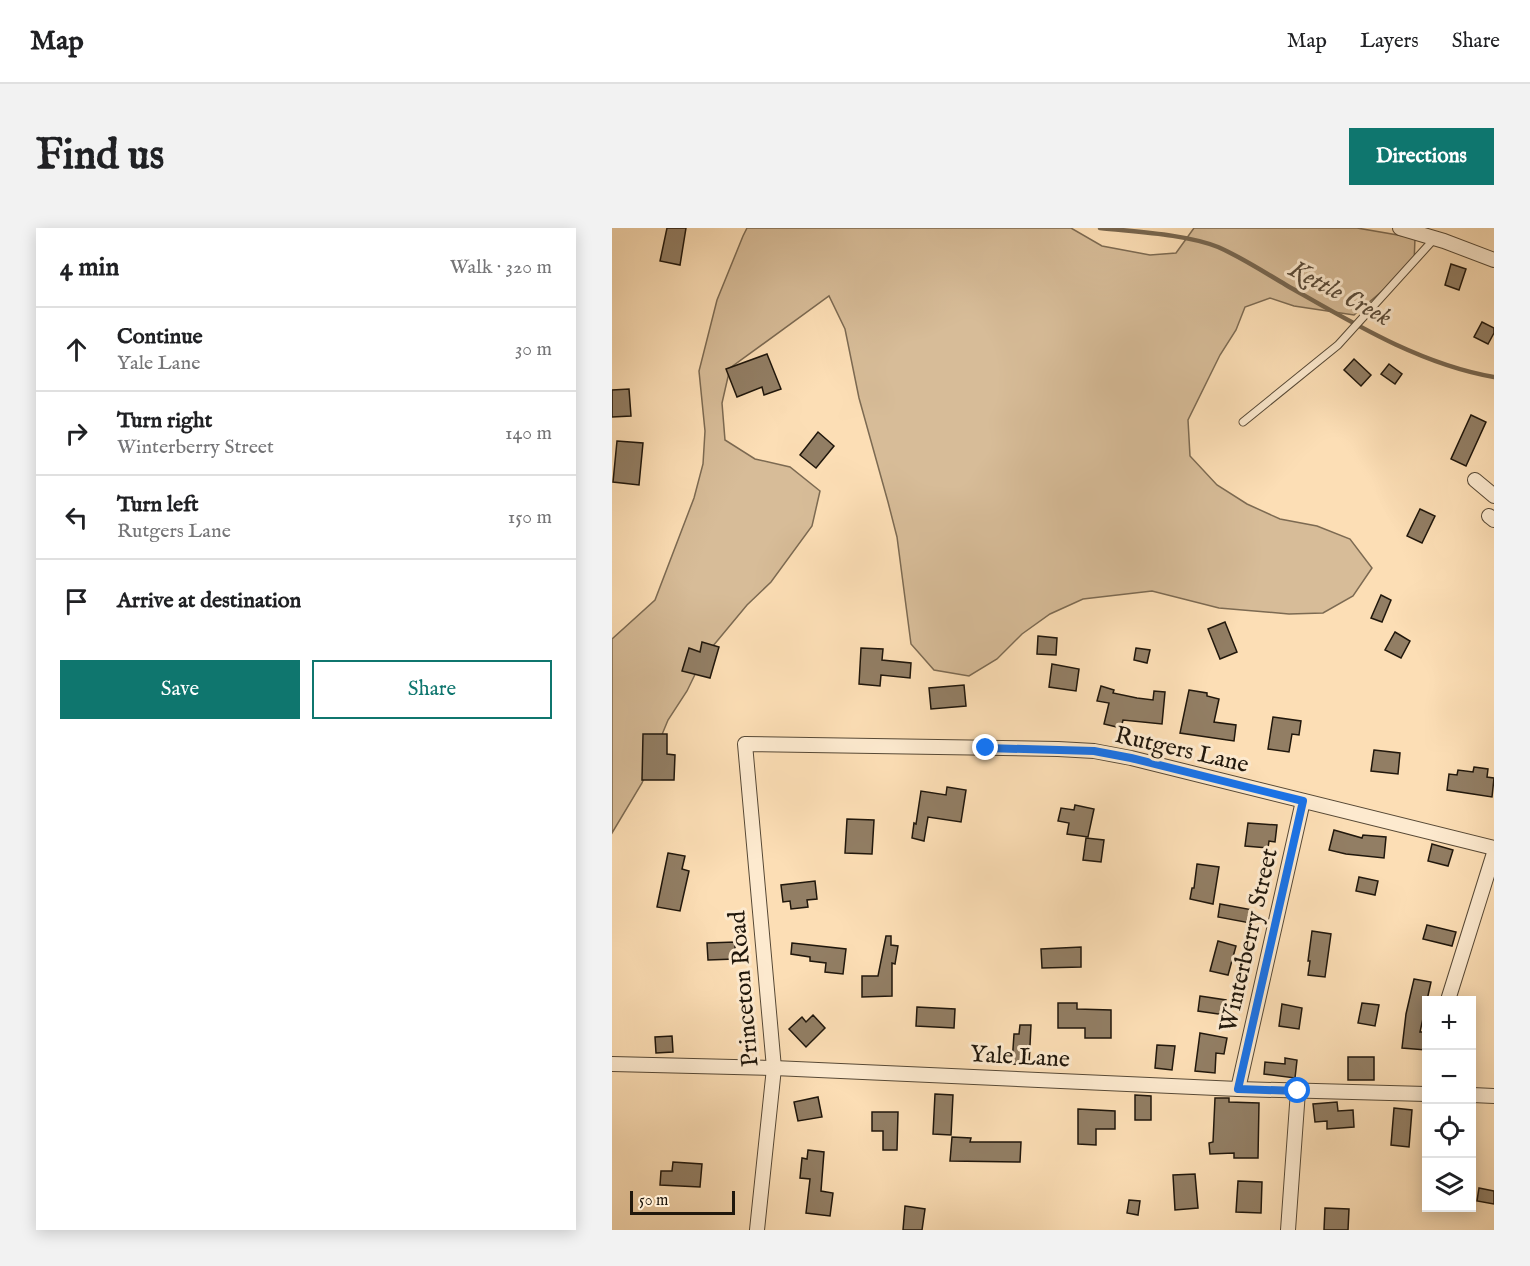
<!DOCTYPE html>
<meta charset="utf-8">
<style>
:root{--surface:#fff;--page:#f2f2f2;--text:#202124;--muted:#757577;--line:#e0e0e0;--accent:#0f766e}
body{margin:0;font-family:"IM FELL English",serif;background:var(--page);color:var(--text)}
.controls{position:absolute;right:18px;bottom:18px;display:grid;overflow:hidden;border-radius:0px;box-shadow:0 3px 15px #0003}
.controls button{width:54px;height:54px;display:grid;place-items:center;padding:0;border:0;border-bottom:2px solid var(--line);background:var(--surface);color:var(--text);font:30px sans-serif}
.scale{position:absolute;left:18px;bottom:15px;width:105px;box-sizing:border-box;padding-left:6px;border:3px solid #20170c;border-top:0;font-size:16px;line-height:21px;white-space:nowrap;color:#20170c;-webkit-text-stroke:4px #fdeacf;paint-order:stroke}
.stop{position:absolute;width:18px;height:18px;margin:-14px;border:4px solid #1a73e8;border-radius:50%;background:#fff}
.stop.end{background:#1a73e8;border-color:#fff;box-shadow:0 2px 6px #0008}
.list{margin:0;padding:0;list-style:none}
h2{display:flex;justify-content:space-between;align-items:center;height:78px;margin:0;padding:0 24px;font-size:26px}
h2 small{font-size:20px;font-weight:400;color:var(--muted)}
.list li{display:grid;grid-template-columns:39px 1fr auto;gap:18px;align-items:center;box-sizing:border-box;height:84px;padding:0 24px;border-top:2px solid var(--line)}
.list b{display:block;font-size:22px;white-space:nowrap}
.list p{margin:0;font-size:20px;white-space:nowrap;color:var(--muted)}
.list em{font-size:20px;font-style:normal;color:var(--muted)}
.actions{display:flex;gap:12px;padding:18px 24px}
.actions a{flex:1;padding:14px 0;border:2px solid var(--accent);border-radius:0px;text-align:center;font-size:21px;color:var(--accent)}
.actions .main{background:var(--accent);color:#fff}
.icon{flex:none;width:33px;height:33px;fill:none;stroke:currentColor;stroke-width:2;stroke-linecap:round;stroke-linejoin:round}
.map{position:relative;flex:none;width:882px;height:1002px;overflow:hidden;border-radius:0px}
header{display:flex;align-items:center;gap:36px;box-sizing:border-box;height:84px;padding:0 30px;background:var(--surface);border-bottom:2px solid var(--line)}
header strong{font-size:28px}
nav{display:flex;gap:33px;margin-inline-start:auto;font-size:21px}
.intro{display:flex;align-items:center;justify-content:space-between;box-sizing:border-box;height:144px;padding:0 36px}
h1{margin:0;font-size:42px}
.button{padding:15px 27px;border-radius:0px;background:var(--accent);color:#fff;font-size:21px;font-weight:700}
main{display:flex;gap:36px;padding:0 36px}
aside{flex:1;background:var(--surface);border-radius:0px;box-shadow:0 3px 15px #0003}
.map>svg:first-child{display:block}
.green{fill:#d7bc98;stroke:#7c6a52;stroke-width:1.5}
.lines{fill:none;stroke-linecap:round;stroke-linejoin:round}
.stream{stroke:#77664f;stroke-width:4.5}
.building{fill:#927e64;stroke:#20170c;stroke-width:1.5}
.lane-casing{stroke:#574936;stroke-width:9}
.street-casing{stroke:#574936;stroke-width:16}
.lane{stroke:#fdeacf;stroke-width:7}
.street{stroke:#fdeacf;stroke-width:14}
.route{stroke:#1a73e8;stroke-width:8}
.labels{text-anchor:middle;stroke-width:6;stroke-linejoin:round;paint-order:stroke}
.street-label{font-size:24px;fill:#20170c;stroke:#fdeacf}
.water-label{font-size:26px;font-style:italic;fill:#5a4b39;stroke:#fdeacf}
</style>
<header>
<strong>Map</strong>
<nav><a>Map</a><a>Layers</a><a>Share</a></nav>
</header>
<div class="intro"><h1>Find us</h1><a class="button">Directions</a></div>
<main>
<aside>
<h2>4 min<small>Walk · 320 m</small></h2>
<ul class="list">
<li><svg class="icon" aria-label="ahead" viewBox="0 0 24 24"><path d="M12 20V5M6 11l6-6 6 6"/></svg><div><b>Continue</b><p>Yale Lane</p></div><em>30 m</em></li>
<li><svg class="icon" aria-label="right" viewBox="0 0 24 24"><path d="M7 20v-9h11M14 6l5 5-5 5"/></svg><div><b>Turn right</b><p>Winterberry Street</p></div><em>140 m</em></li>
<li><svg class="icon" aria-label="left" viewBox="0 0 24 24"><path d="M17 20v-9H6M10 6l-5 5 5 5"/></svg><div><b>Turn left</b><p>Rutgers Lane</p></div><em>150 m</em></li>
<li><svg class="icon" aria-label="arrive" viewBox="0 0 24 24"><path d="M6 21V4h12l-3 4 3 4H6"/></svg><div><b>Arrive at destination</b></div></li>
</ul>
<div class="actions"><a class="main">Save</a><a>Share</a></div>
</aside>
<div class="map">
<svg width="882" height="1002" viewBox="0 0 882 1002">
<rect width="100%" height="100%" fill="#fcdeb5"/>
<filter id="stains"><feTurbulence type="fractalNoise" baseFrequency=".00333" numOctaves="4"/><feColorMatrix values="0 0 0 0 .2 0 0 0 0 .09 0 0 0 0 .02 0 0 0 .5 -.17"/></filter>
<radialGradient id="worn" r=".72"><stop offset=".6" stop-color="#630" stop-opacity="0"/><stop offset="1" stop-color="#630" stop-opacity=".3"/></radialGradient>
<!-- green -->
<polygon class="green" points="135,0 459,0 490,18 538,27 564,25 582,0 745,0 803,10 802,36 742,87 682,78 658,70 633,79 624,102 608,127 576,192 578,228 605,257 635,276 668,291 705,298 738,311 760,340 741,368 711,385 677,386 607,380 540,363 471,371 438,386 410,406 385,431 357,448 322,442 299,416 285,309 276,274 247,170 233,101 217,68 118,140 110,175 113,212 143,231 178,239 208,263 200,298 159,354 135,377 91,430 75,463 56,492 30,555 0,605 0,411 43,372 82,270 91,236 93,203 87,143 105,72 131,8"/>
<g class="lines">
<!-- stream -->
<path class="stream" d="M488,0C524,4 573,6 606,19C629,29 652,44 674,57C739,94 807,136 882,149"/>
</g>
<!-- building -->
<g class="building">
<polygon points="55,0 74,0 68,37 48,33"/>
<polygon points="839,36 854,41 847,62 833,57"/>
<polygon points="870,94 882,100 882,105 876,116 862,109"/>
<polygon points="155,126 169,161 152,167 150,159 125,169 114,141"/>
<polygon points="742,131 759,147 749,158 732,142"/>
<polygon points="777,136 790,146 783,156 769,146"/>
<polygon points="17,161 19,188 0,189 0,162"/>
<polygon points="859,187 874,194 854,238 839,231"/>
<polygon points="206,204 222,218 204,240 188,227"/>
<polygon points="5,213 31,215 27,257 1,254"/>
<polygon points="808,281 823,288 810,315 795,308"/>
<polygon points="769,367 779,372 770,394 759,390"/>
<polygon points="613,394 625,424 608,431 596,401"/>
<polygon points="783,404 798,413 789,430 773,422"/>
<polygon points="426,408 445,410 444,427 425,426"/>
<polygon points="90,414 107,419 98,450 70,443 77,420 88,424"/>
<polygon points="249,420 271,421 270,432 299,435 298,450 269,447 268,458 247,456"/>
<polygon points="524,420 538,422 535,435 522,432"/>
<polygon points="440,436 467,441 464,463 437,459"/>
<polygon points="352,457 354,478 319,481 317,460"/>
<polygon points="489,458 502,462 501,465 525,470 541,472 542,463 553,464 550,496 511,492 509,500 492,496 497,475 485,473"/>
<polygon points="577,462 595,465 595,468 607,471 602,494 624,497 622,513 568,505"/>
<polygon points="661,489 689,493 687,507 680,506 677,524 656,521"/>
<polygon points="31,506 55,506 55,526 63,527 62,552 30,552"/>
<polygon points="762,522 788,525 786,546 759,543"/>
<polygon points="862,539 876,541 875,549 882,550 880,569 835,562 837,546 845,547 846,542 861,544"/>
<polygon points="335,559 354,562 349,594 316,589 312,613 300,610 302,595 304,596 309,563 334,567"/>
<polygon points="463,577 482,581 476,609 455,606 457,595 446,593 449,580 462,582"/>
<polygon points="235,591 262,592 260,626 233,625"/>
<polygon points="636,595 665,597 663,614 657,613 656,620 633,618"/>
<polygon points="722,602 750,610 751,607 774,609 772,630 734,626 717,622"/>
<polygon points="474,610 492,612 489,634 471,632"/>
<polygon points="820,616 841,622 836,638 816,633"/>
<polygon points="56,625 73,628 70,641 77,643 68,683 45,679"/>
<polygon points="585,636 607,639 601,676 578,671 580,660 582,660"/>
<polygon points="747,649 766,653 763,667 744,663"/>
<polygon points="203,653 205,671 195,672 196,679 179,681 178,673 171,674 169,657"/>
<polygon points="608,676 641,682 638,695 606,689"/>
<polygon points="815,697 844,704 840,718 811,711"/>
<polygon points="700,703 719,706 713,749 696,747 698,733 696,733"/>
<polygon points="274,708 279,708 279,717 286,718 283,736 280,735 280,768 250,769 250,748 266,748"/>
<polygon points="606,713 624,718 616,747 598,743"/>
<polygon points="123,714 123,731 96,732 95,715"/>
<polygon points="180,715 234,721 231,746 213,744 214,735 198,733 198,729 179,726"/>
<polygon points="469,719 469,739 430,740 429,721"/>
<polygon points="802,751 819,754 808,804 814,804 814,822 790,820 794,786"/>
<polygon points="588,768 614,772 613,787 586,783"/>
<polygon points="446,775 465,775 465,781 499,782 499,810 473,810 473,800 446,800"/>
<polygon points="750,775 767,777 763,798 746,795"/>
<polygon points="670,776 690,780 687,801 667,798"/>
<polygon points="305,779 343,781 342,800 304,798"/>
<polygon points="201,787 213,800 194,819 177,801 190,789 194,794"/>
<polygon points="408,797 419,797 417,837 400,836 402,806 407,806"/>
<polygon points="588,805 615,810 612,826 604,825 603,845 583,843"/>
<polygon points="60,808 61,824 44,825 43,809"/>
<polygon points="545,817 563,818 560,842 543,840"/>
<rect x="736" y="829" width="26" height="23"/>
<polygon points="673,830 685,832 683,850 652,846 653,834 673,836"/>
<polygon points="323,866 341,867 339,907 321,906"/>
<polygon points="523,867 539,868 539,892 523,892"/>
<polygon points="206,869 210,889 186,893 182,874"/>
<polygon points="603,870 617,870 617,874 647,875 646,930 622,930 622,925 598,926 597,915 601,914"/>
<polygon points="725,874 726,883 741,882 742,899 715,901 715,893 703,894 701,876"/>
<polygon points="782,880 800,882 797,919 779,917"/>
<polygon points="466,881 503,883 503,901 484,901 484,917 466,916"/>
<polygon points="260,884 286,884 285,922 271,922 271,903 260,903"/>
<polygon points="340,909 359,910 358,914 409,914 408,934 338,933"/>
<polygon points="196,922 212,924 209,963 221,965 218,988 194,985 198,951 188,950 190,930 195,931"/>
<polygon points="61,934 90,936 88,959 48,957 49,943 60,943"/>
<polygon points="583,946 586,980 563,982 561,947"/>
<polygon points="626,953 650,954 649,985 624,984"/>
<polygon points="867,960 882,963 882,976 865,973"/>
<polygon points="517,972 528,973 526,987 515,985"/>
<polygon points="293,978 313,981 310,1002 291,1002"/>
<polygon points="713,980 737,981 736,1002 712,1002"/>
</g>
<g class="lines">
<!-- lane casing -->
<g class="lane-casing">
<polyline id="lane" points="631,194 726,117 823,10"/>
</g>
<!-- street casing -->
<g class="street-casing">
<g id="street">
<polyline points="788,0 832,13 882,32"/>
<polyline points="863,252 882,268"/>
<polyline points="877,288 882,292"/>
<polyline points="836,772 882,625"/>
<polyline points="0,836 162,840 626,861 814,866"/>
<polyline points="626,861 691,573"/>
<polyline points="860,867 882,868"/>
<polyline points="145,1002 162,840 133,516 446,521 482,523 519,530 882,620"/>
<polyline points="676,1002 686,863"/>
</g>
</g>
<!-- lane -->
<use href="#lane" class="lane"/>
<!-- street -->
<use href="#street" class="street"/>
</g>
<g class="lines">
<!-- route -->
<polyline class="route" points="374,520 482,523 519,530 691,573 626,861 686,863"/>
</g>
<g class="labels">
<!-- street labels -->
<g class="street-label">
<text transform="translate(570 521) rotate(13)" y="8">Rutgers Lane</text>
<text transform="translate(636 712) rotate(-77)" y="8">Winterberry Street</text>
<text transform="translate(131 761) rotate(-95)" y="8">Princeton Road</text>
<text transform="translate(408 828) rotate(3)" y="8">Yale Lane</text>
</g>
<!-- water labels -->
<g class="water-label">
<text transform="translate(729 64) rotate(28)" y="9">Kettle Creek</text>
</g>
</g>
<rect width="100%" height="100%" filter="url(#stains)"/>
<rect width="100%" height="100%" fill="url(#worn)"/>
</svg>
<div class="controls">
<button>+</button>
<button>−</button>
<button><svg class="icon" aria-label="locate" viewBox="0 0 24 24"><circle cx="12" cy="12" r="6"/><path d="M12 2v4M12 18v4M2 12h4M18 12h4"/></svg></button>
<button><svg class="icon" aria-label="layers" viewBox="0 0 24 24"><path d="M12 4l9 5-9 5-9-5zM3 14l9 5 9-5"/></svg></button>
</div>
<div class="scale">50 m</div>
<div class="stop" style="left:686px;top:863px"></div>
<div class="stop end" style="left:374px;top:520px"></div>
</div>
</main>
